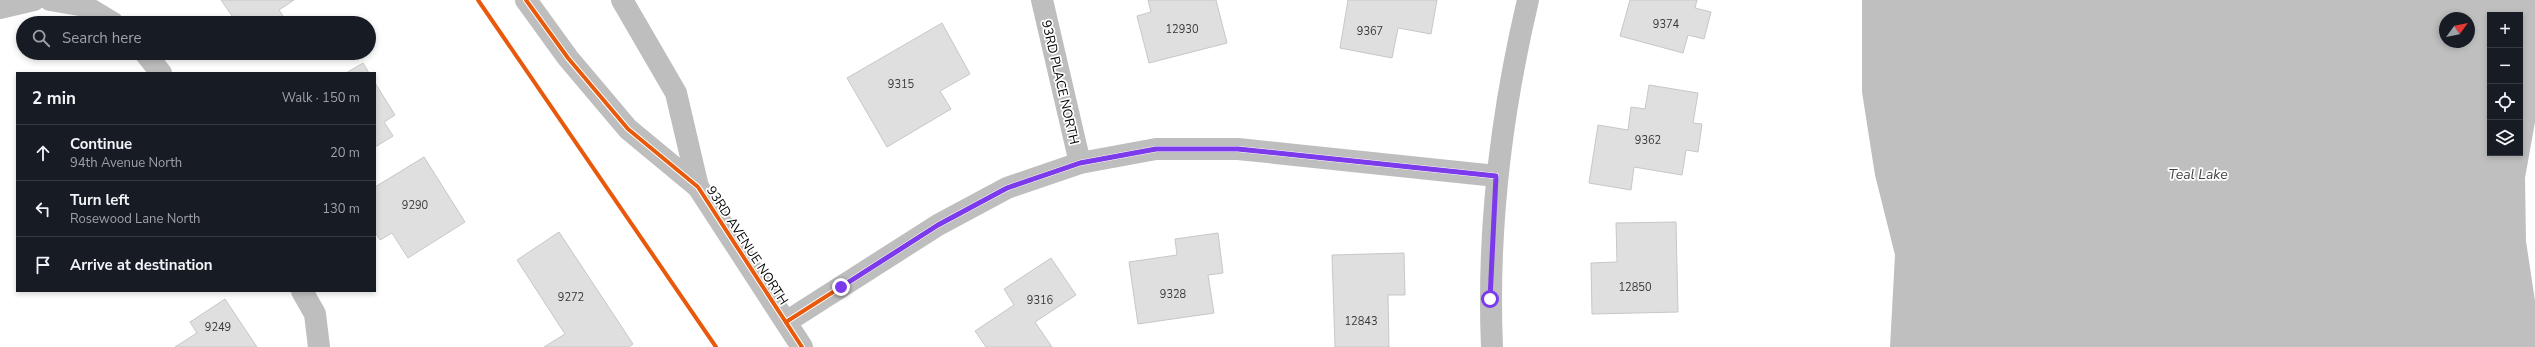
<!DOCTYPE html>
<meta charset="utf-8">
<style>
:root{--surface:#171b24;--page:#242831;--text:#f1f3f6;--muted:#9ea1a6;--line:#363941}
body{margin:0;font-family:"Nunito Sans",sans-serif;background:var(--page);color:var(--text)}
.controls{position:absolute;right:12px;top:12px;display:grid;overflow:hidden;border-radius:0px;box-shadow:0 2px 6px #0003}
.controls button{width:36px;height:36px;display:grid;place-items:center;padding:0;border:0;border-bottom:1px solid var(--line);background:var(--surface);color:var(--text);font:20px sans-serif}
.compass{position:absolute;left:2439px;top:12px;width:36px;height:36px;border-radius:50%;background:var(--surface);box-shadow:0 2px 6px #0003;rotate:57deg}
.stop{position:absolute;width:12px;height:12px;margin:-9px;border:3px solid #7c3aed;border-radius:50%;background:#fff}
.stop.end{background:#7c3aed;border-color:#fff;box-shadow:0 1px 4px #0008}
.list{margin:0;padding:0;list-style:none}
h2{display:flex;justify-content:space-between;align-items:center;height:52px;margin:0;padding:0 16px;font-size:17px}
h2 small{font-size:13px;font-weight:400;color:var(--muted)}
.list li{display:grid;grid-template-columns:26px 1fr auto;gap:12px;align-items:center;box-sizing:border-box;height:56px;padding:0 16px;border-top:1px solid var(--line)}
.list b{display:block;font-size:15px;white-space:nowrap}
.list p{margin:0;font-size:13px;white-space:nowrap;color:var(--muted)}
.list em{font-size:13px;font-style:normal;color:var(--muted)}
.icon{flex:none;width:22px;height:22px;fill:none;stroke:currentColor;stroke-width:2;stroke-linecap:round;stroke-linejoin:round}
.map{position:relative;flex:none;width:2535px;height:347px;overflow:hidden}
.search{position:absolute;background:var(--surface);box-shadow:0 2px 6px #0003;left:16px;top:16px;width:360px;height:44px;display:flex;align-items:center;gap:10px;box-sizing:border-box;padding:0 14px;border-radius:22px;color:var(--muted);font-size:15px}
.panel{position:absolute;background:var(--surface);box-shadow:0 2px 6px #0003;left:16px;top:72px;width:360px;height:220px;border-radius:0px}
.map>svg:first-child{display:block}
.water{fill:#bfbfbf;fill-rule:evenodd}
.building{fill:#dfdfdf;stroke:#c7c7c7}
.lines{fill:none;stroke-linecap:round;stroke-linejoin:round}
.minor{stroke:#bebebe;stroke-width:22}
.tertiary{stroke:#bebebe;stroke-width:22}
.cycleway-casing{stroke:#fff;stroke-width:6}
.cycleway{stroke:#e8590c;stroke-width:4}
.route{stroke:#7c3aed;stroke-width:5}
.labels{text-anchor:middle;stroke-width:3.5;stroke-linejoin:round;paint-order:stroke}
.number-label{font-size:11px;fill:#383838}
.street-label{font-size:13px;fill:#000;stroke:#fff}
.water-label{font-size:14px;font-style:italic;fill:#444;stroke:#fff}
</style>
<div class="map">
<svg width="2535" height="347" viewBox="0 0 2535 347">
<rect width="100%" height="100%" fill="#fff"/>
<!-- water -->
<path class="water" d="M1862,0H2535V122L2525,178L2526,241L2535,301V347H1890L1895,255L1875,175L1862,92ZM2490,15H2520V153H2490ZM2445,18H2469V42H2445Z"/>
<!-- building -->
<g class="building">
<polygon points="221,0 294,0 279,10 288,23 237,23"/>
<polygon points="1148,0 1216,0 1227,43 1149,63 1137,16 1151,12"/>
<polygon points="1348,0 1437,0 1431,34 1398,28 1392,58 1340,48"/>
<polygon points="1630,0 1697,0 1695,8 1711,12 1704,39 1688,35 1683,53 1620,36"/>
<polygon points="942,23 970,74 940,91 951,109 887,147 847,78"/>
<polygon points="363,63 369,73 346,73"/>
<polygon points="375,83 395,115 384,122 393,136 375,147"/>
<polygon points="1649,85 1698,93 1693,123 1702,124 1698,152 1686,150 1682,175 1634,167 1631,190 1589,183 1598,125 1628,130 1631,107 1645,109"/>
<polygon points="424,157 465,222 408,258 392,233 380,240 375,232 375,187"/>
<polygon points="1676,222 1678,312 1592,314 1591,263 1617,262 1616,223"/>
<polygon points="559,232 633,344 629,347 544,347 565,334 517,260"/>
<polygon points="1218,233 1223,273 1208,275 1214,313 1138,324 1129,262 1177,255 1175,239"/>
<polygon points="1404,253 1405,295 1388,295 1389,347 1335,347 1332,255"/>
<polygon points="1051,258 1076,295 1035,322 1052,347 986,347 975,331 1014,305 1004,289"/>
<polygon points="225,299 257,347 175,347 197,333 190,322"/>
</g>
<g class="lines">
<!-- minor -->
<g class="minor">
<polyline points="50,0 85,6 113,23"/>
<polyline points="1042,0 1080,163"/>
<polyline points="0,8 34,0"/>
<polyline points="145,53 161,73"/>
<polyline points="302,291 315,314 319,347"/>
<polyline points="786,322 938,225 1007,188 1080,163 1156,149 1238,149 1496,176"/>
<path d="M1492,347C1487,230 1501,114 1528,0"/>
</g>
<!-- tertiary -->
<g class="tertiary">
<polyline points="526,0 568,58 628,129 698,187 802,347"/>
<polyline points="622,0 676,93 698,187"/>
</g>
<!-- cycleway casing -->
<g class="cycleway-casing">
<g id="cycleway">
<polyline points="478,0 716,347"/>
<polyline points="526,0 568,58 628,129 698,187 802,347"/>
<polyline points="786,322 938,225 1007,188 1080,163 1156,149 1238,149 1496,176"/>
</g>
</g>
<!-- cycleway -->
<use href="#cycleway" class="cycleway"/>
</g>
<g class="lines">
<!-- route -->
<polyline class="route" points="841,287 938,225 1007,188 1080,163 1156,149 1238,149 1496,176 1490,299"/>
</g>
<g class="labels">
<!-- number labels -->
<g class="number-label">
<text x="1666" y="28">9374</text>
<text x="1182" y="33">12930</text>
<text x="1370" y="35">9367</text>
<text x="901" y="88">9315</text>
<text x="1648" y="144">9362</text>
<text x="415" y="209">9290</text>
<text x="1635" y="291">12850</text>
<text x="1173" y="298">9328</text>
<text x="571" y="301">9272</text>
<text x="1040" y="304">9316</text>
<text x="1361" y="325">12843</text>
<text x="218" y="331">9249</text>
</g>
<!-- street labels -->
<g class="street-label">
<text transform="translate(1061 82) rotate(77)" y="5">93RD PLACE NORTH</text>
<text transform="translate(748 245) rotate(57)" y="5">93RD AVENUE NORTH</text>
</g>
<!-- water labels -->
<g class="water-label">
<text x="2198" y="179">Teal Lake</text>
</g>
</g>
</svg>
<div class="controls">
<button>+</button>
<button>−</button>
<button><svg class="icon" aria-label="locate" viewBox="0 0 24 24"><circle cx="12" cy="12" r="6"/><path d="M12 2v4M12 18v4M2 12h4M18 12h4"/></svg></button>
<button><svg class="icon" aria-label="layers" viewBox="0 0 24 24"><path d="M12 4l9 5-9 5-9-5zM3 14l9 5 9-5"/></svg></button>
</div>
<svg class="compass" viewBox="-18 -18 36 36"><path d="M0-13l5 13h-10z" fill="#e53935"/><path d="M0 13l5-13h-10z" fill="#9ea1a6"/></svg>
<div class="stop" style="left:1490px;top:299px"></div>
<div class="stop end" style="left:841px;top:287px"></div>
<div class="search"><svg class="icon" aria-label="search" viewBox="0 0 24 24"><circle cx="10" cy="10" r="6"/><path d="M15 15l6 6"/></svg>Search here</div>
<section class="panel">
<h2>2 min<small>Walk · 150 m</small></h2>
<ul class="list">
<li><svg class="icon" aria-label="ahead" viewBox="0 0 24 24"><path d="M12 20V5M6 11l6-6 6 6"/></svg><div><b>Continue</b><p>94th Avenue North</p></div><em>20 m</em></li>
<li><svg class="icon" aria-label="left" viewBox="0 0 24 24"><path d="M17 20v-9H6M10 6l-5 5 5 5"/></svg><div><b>Turn left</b><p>Rosewood Lane North</p></div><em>130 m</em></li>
<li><svg class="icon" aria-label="arrive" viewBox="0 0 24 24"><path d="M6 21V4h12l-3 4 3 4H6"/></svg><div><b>Arrive at destination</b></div></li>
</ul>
</section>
</div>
